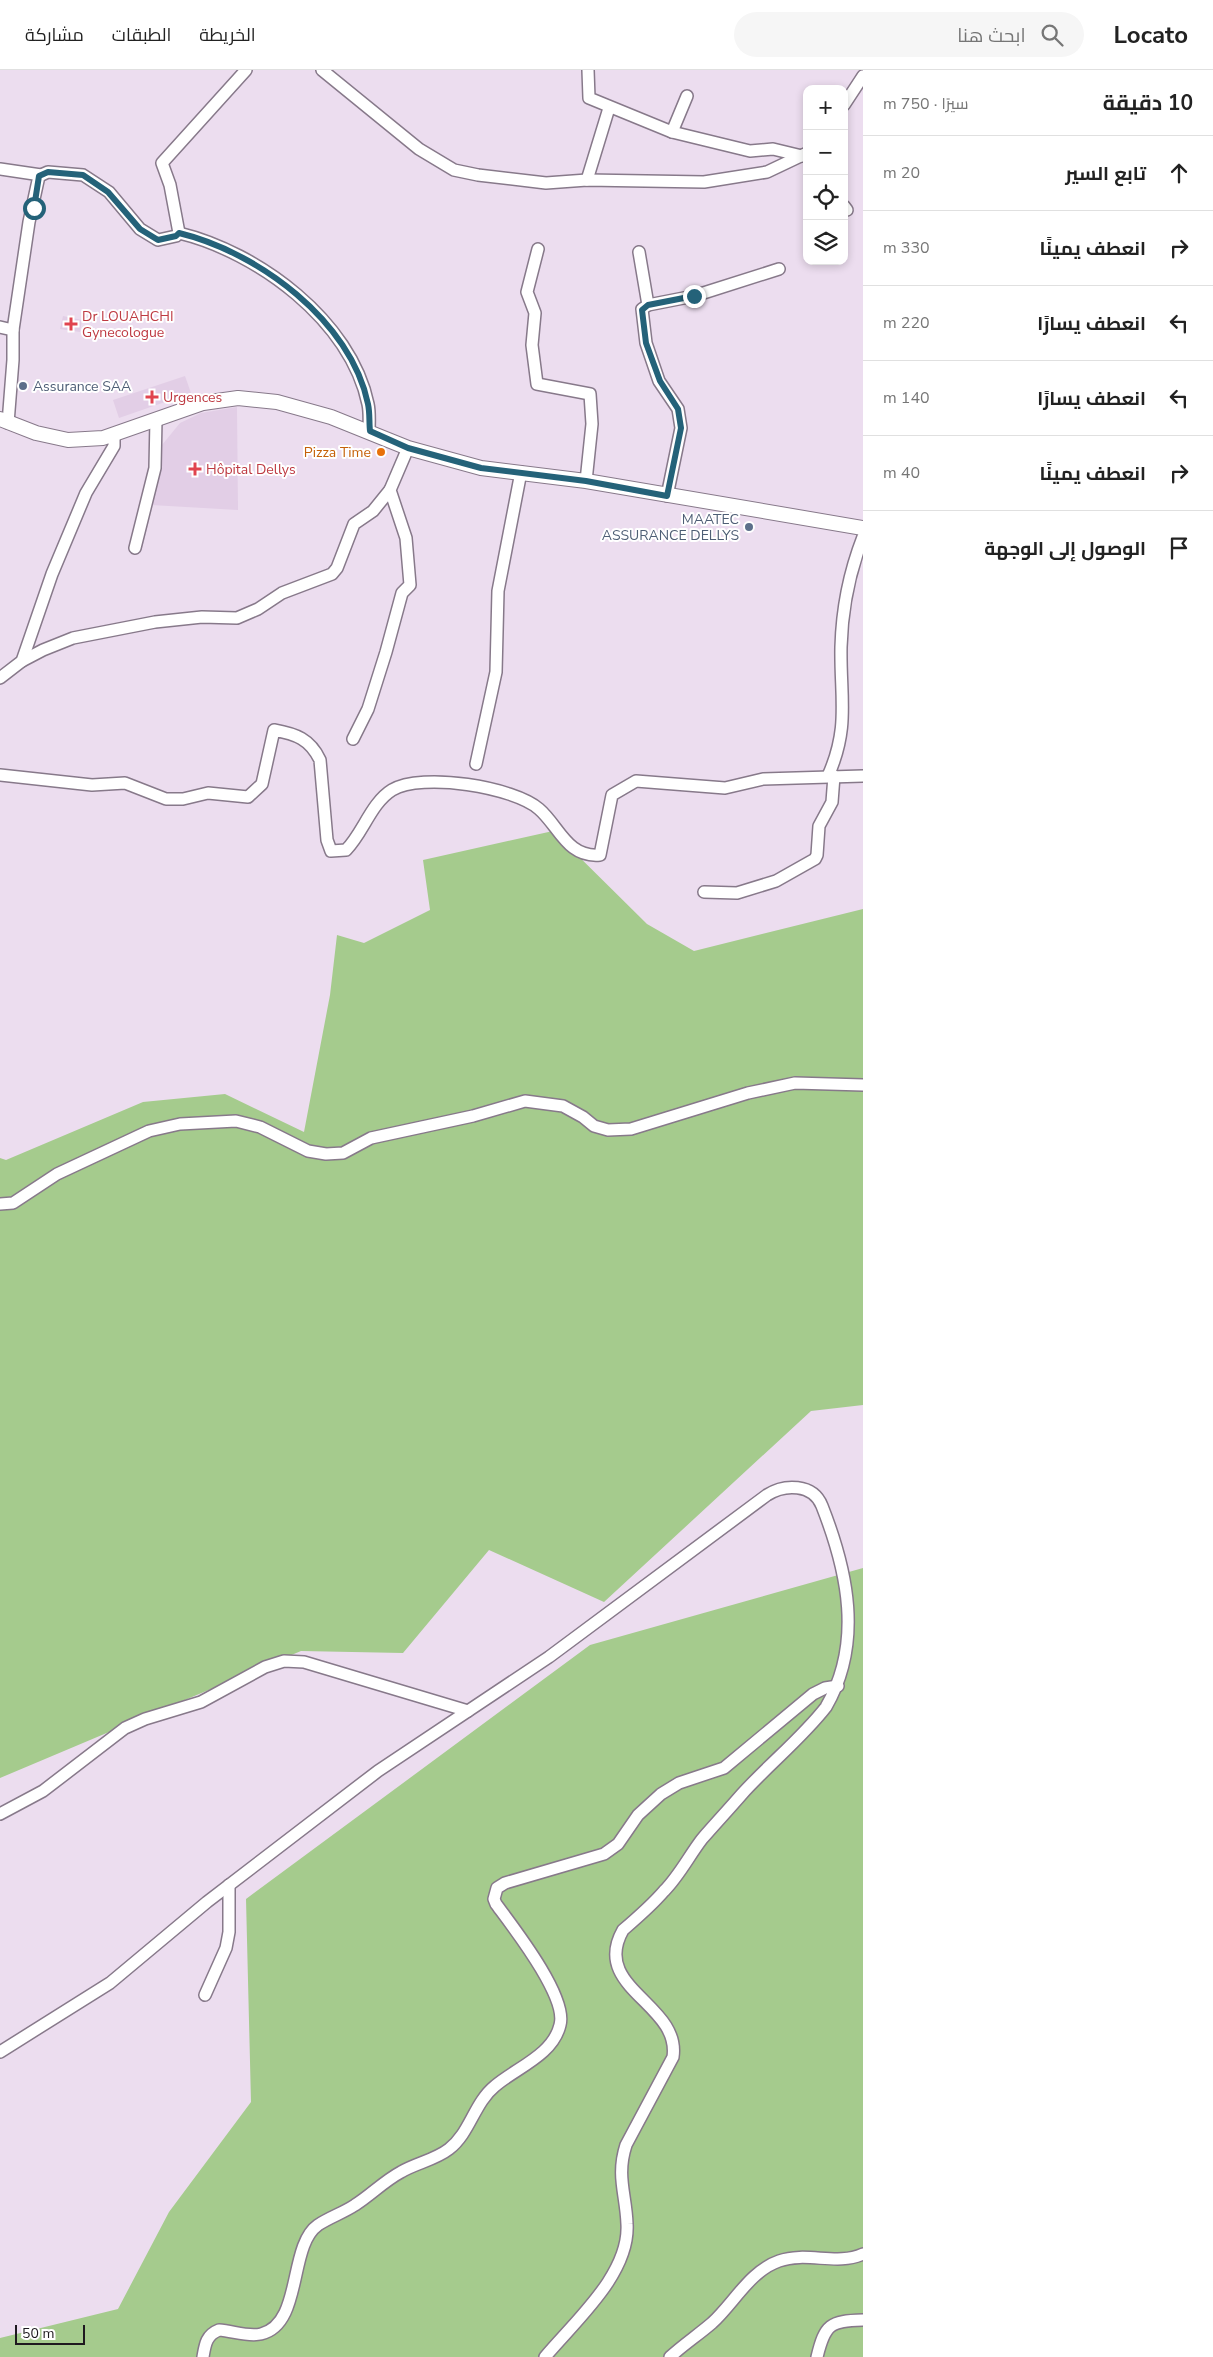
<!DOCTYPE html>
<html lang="ar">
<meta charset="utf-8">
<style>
:root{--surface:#fff;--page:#f6f6f6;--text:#222;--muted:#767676;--line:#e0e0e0}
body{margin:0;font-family:"Nunito Sans",Cairo,sans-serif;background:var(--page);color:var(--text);direction:rtl}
.controls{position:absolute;right:15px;top:15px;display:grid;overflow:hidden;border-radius:10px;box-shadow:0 2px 8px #0003}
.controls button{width:45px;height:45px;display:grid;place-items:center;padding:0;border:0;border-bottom:1px solid var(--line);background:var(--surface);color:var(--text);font:25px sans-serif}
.scale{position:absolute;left:15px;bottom:12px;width:70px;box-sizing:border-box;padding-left:5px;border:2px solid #1e191f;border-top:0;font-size:14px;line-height:18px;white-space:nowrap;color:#1e191f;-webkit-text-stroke:4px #fff;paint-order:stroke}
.stop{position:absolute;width:15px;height:15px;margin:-11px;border:4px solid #246279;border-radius:50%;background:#fff}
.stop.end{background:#246279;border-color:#fff;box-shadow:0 1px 5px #0008}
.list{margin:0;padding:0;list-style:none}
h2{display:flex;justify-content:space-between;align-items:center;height:65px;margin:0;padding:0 20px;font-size:21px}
h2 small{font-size:16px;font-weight:400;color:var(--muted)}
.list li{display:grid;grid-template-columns:32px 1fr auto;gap:15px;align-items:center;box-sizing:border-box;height:75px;padding:0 20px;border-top:1px solid var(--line)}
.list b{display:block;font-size:19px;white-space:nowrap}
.list em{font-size:16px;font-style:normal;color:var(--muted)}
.icon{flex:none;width:28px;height:28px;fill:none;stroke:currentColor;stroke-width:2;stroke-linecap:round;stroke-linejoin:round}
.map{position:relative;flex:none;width:863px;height:2287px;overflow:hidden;direction:ltr}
header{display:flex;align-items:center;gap:30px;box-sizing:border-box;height:70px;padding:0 25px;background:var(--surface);border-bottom:1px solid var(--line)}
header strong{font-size:24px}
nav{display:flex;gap:28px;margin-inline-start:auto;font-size:18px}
.search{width:350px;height:45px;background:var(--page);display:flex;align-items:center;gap:12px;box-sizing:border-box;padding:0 18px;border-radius:28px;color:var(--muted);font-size:19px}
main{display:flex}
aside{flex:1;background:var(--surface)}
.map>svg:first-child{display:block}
.built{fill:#e2cee6}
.green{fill:#a5cb8d}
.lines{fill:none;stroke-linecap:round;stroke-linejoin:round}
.minor-casing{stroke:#87798a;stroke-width:14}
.major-casing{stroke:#87798a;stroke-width:16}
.minor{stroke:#fff;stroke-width:11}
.major{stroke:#fff;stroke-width:14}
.route{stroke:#246279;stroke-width:6}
.health-dot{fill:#e0444e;stroke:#fff;stroke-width:2}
.service-dot{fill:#5c6f8a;stroke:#fff;stroke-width:2}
.food-dot{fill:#e8710a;stroke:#fff;stroke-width:2}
.labels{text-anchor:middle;stroke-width:4;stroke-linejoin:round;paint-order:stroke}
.health-label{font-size:14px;fill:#be3a42;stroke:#fff;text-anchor:start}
.service-label{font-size:14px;fill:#4e5e75;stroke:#fff;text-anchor:start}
.food-label{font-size:14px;fill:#c56008;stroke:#fff;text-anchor:end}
</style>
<header>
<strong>Locato</strong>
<div class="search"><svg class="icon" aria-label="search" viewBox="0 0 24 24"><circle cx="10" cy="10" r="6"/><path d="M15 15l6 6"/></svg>ابحث هنا</div>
<nav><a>الخريطة</a><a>الطبقات</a><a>مشاركة</a></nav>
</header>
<main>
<aside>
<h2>10 دقيقة<small>سيرًا · 750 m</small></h2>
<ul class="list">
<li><svg class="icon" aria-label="ahead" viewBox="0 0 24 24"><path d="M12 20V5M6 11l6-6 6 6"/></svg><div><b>تابع السير</b></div><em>20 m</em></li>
<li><svg class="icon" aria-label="right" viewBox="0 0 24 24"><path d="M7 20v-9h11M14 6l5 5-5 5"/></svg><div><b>انعطف يمينًا</b></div><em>330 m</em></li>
<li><svg class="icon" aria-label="left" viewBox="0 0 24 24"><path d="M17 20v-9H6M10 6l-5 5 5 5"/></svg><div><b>انعطف يسارًا</b></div><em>220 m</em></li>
<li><svg class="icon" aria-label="left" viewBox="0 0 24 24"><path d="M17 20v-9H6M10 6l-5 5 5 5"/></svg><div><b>انعطف يسارًا</b></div><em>140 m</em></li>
<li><svg class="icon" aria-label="right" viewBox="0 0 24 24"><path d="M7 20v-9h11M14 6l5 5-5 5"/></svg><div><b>انعطف يمينًا</b></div><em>40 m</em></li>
<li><svg class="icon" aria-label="arrive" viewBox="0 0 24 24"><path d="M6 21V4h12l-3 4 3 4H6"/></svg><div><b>الوصول إلى الوجهة</b></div></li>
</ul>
</aside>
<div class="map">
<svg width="863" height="2287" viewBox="0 0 863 2287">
<rect width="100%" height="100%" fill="#ecddef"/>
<!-- built -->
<g class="built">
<polygon points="63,246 82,250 80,262 60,259"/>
<polygon points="185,306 191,323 119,348 113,330"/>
<polygon points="237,337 238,440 151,435 153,386 180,353 201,343"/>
</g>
<!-- green -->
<g class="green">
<polygon points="553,761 647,854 694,881 863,839 863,1335 811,1341 604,1532 489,1480 403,1583 301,1581 0,1708 0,1088 6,1090 143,1032 225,1024 304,1062 330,925 337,865 364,873 430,840 423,790"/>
<polygon points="863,1498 863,2287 0,2287 0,2268 118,2239 169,2142 251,2032 246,1829 590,1575"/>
</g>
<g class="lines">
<!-- minor casing -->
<g class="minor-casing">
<g id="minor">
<polyline points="322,0 419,79 454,100 478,105 546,113 587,110 704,112 767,102 807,83"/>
<polyline points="588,0 589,28 672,62 750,81 773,79 802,86"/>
<polyline points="844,35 863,6"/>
<polyline points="672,62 687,26"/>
<polyline points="0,99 41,105"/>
<polyline points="587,110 609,38"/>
<polyline points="844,136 847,140"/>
<path d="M179,163C258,182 351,251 368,334C370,343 369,353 369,361"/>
<polyline points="538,179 527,222 535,243 532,275 537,314 590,324 592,354 586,411"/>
<polyline points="639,182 648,235"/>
<polyline points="0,257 13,260"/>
<polyline points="8,353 13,290 13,260 29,152 39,106 48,102 83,105 109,122 140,159 158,170 176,166 179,163 170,115 162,93 246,0"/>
<polyline points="667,426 681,358 678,339 659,311 646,273 642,239 648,235 694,226 779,199"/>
<polyline points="135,478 155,398 156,349"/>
<polyline points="22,591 43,580 73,568 155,552 202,547 237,548 258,539 282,523 332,504 337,498 354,454 373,441 390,420"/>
<polyline points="0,608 22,591 52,504 86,423 114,376 114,365"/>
<polyline points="353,669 368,639 386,582 402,523 410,515 406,468 390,420 408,378"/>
<polyline points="476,694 496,602 498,521 521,402"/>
<path d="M0,705L92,715L125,713L166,729H183L208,723L248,727L262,714L274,660C296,664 310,669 320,690L327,770L331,781L346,780C363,763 371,733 392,720C422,702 514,717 539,739C559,756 567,788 600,785L612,725L636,711L725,718L763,709L863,706"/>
<path d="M828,706C850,657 840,627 841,577C842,538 849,503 863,467"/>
<polyline points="704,822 737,823 776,811 815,789 817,785 819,756 832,732 834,706"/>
<polyline points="0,1134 13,1133 57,1104 149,1061 180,1054 236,1051 260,1057 308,1081 326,1084 343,1083 371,1068 473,1046 525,1031 563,1036 583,1047 594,1056 608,1060 631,1059 748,1023 795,1013 863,1015"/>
<polyline points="0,1744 43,1721 125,1658 145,1649 201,1632 265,1597 284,1591 304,1592 468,1641"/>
<polyline points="205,1925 226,1878 229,1862 229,1815"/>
<path d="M0,1982L110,1913L207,1832L378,1701L549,1587L767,1425C784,1414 813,1413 822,1436C848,1502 863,1573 826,1637C802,1668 769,1694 742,1724C729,1739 715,1754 702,1769C689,1786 679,1806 664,1821C652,1835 637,1848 623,1860C590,1918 681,1934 673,1987L626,2075C616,2106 626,2124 627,2154C630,2204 575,2251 545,2287"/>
<path d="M203,2287C205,2275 206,2265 219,2260C233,2261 248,2267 261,2264C303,2254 288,2176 318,2155C330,2147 343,2143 355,2135C371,2125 384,2111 401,2102C416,2093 435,2090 449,2079C470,2063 474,2033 495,2016C516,1998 553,1985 560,1955C568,1927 513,1857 496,1834L494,1829L497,1818L505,1813L604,1784L618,1774L638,1745L661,1724L679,1713L724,1698L813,1624L825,1618L838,1616"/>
<path d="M670,2287C683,2275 698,2265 712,2253C734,2233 750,2201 779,2191C807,2181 837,2196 863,2184"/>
<path d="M817,2287C825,2254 830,2251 863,2250"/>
</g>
</g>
<!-- major casing -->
<g class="major-casing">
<polyline id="major" points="0,349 36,363 68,370 103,368 203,333 238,328 277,332 331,347 408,378 481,398 586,411 863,458"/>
</g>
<!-- minor -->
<use href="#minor" class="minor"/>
<!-- major -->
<use href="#major" class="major"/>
</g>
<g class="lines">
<!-- route -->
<path class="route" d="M34,138L39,106L48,102L83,105L108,122L140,159L158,170L176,166L179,163C258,182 351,251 368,334C370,343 369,353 370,361L408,378L481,398L586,411L667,426L681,358L678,339L660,311L646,273L642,240L648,235L694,226"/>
</g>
<!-- markers -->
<g class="health-dot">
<path d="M68.5 246.5h5v5h5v5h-5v5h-5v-5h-5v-5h5z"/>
<path d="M149.5 319.5h5v5h5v5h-5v5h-5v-5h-5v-5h5z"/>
<path d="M192.5 391.5h5v5h5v5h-5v5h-5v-5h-5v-5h5z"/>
</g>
<g class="service-dot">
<circle cx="23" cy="316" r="5"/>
<circle cx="749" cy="457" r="5"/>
</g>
<circle class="food-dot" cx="381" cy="382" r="5"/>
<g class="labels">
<!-- health labels -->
<g class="health-label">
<text x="82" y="251">Dr LOUAHCHI<tspan x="82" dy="16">Gynecologue</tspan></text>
<text x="163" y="332">Urgences</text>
<text x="206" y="404">Hôpital Dellys</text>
</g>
<!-- service labels -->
<g class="service-label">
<text x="33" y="321">Assurance SAA</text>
<text x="739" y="454" text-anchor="end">MAATEC<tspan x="739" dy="16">ASSURANCE DELLYS</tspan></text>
</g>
<!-- food labels -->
<g class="food-label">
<text x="371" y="387">Pizza Time</text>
</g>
</g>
</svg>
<div class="controls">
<button>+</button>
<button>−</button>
<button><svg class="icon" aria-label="locate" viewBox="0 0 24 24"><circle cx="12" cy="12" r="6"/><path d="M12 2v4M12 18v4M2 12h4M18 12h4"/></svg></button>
<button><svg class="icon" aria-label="layers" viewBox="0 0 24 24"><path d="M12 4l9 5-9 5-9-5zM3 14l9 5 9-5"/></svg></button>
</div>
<div class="scale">50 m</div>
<div class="stop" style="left:34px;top:138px"></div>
<div class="stop end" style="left:694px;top:226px"></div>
</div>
</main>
